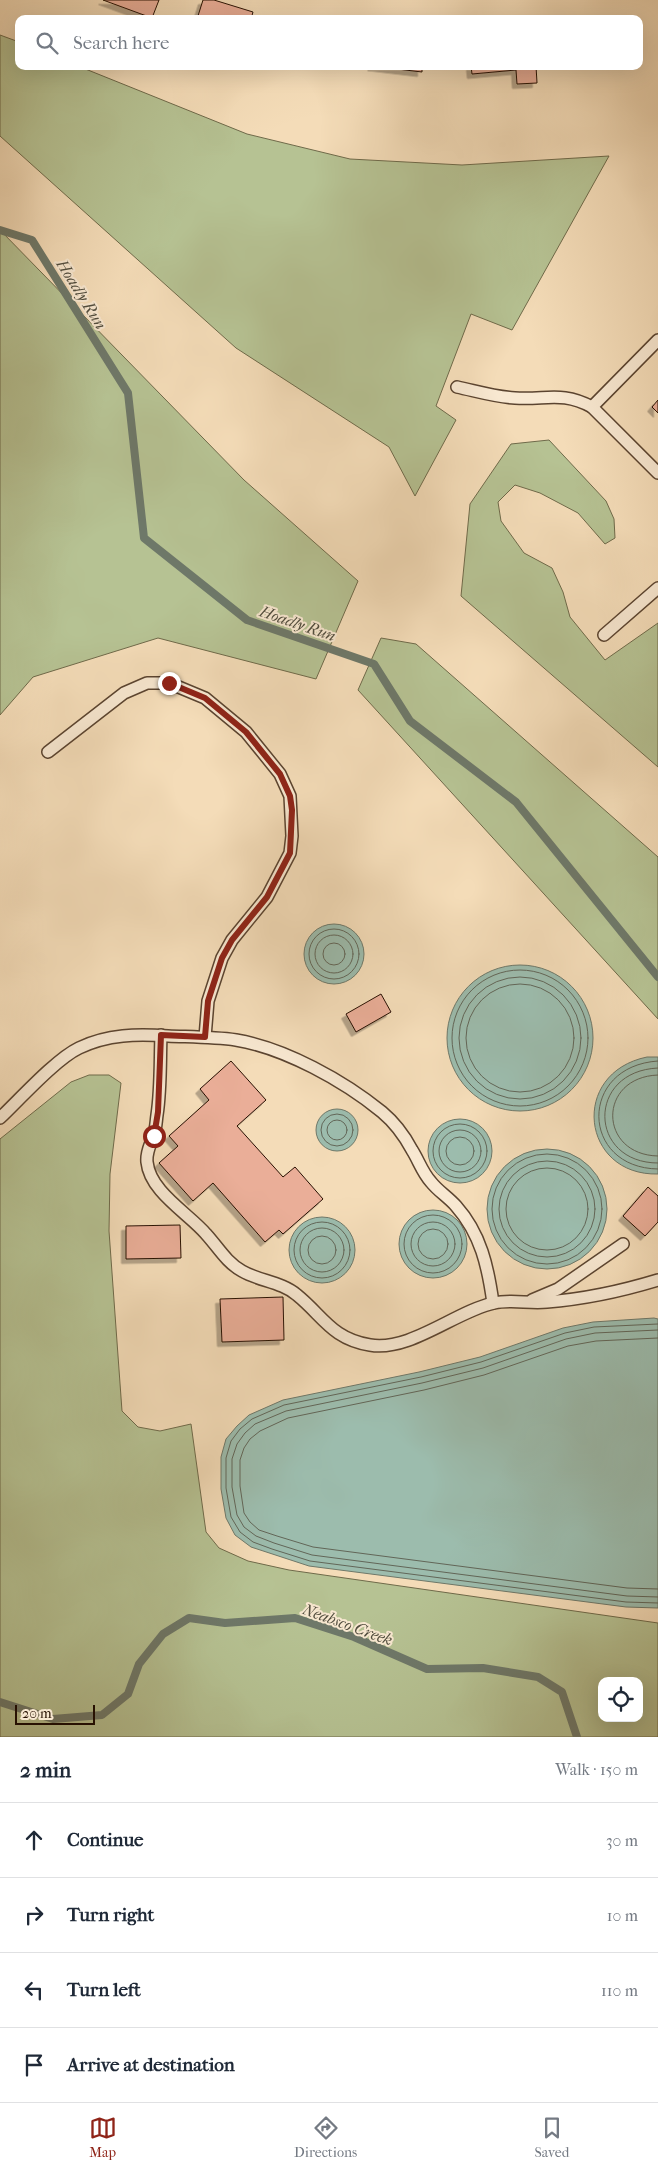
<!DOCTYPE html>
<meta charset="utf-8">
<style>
:root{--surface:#fff;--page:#f2f2f3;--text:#1f2937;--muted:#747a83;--line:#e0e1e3;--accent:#8f2418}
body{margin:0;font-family:"IM FELL French Canon",serif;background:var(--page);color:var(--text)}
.controls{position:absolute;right:15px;bottom:15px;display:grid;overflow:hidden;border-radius:10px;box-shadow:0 5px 20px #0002}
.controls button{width:45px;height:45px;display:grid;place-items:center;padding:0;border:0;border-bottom:1px solid var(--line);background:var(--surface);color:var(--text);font:25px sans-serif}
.scale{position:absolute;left:15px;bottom:12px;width:80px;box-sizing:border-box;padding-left:5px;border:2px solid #281102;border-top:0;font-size:14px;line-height:18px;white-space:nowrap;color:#281102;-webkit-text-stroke:4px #f8e8d1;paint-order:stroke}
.stop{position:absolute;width:15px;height:15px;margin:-11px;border:4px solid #8f2418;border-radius:50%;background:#fff}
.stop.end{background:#8f2418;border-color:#fff;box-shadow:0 1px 5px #0008}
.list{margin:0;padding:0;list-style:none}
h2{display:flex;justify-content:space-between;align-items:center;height:65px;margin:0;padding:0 20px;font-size:21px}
h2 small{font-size:16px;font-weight:400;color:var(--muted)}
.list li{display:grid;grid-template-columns:32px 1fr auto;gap:15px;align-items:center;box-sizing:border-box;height:75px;padding:0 20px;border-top:1px solid var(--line)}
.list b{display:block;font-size:19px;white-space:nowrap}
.list em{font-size:16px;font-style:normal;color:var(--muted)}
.icon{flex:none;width:28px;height:28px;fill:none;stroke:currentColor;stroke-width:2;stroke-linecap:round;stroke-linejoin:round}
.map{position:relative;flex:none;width:658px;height:1737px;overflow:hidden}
.search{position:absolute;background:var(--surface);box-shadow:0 5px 20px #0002;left:15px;right:15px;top:15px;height:55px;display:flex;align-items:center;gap:12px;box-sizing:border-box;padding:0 18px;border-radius:10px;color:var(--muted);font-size:19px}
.sheet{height:365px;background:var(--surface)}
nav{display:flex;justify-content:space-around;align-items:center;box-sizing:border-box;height:70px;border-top:1px solid var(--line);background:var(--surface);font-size:14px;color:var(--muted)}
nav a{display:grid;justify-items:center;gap:2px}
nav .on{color:var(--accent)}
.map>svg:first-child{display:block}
.green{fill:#b6c293;stroke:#6f6a4a;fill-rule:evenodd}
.water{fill:#9cbcad;stroke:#6e7869}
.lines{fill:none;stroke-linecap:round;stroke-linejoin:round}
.shore{stroke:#626658;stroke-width:1}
.stream{stroke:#6e7869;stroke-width:8}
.building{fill:#eaae98;stroke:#281102;filter:url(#shadow)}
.lane-casing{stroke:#5b4430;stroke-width:14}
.lane{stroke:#f8e8d1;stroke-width:11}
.route{stroke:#8f2418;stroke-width:6}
.labels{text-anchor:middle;stroke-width:4;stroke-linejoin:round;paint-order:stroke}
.water-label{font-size:16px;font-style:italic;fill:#514d3e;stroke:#f8e8d1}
</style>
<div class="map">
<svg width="658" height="1737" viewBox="0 0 658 1737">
<defs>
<filter id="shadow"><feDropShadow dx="-4.5" dy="4.5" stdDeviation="0" flood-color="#0004"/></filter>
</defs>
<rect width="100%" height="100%" fill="#f4dcb8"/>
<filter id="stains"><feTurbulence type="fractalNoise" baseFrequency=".004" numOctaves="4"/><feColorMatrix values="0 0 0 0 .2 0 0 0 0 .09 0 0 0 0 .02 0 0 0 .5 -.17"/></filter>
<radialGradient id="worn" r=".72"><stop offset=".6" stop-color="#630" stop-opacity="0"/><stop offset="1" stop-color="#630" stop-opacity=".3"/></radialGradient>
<!-- green -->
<g class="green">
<polygon points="0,35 19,42 19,66 78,66 247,134 350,159 462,165 609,156 512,330 471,314 436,406 456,420 415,496 389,447 236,348 0,136"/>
<polygon points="0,230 244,480 358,581 316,679 158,638 33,677 0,715"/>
<polygon points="549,440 606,501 614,519 615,538 605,544 578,513 540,493 515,485 498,502 501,521 524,553 552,568 563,592 570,617 605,660 658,623 658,767 461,596 470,504 511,444"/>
<polygon points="381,638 416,644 658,857 658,1019 358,690"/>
<path d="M89,1075H109L121,1083L110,1174L109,1231L122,1411L138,1427L160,1431L191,1424L206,1532L219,1548L248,1561L289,1570L658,1623V1737H0V1139L71,1082ZM602,1681H639V1718H602Z"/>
</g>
<!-- water -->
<g class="water">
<circle cx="334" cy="954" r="30"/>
<circle cx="520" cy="1038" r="73"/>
<path d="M647,1057H658V1174C581,1176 569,1073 647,1057Z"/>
<circle cx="337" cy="1130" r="21"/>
<circle cx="460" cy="1151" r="32"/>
<circle cx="547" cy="1209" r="60"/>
<circle cx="433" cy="1244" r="34"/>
<circle cx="322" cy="1250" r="33"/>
<polygon points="654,1318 658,1319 658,1608 626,1607 309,1566 251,1547 235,1535 226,1518 221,1489 221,1457 226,1439 237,1426 249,1415 283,1400 419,1372 480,1357 563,1328 593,1322"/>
</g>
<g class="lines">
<!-- shore -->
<g class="shore">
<circle cx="334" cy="954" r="25"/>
<circle cx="334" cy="954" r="19"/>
<circle cx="334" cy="954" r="11"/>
<circle cx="520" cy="1038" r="68"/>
<circle cx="520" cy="1038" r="61"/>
<circle cx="520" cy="1038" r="54"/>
<path d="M658,1061C578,1066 580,1168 658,1169"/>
<path d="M658,1068C586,1071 588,1163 658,1163"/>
<path d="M658,1075C597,1077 598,1155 658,1156"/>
<circle cx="337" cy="1130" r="16"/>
<circle cx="337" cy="1130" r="10"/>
<circle cx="460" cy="1151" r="27"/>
<circle cx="460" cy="1151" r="21"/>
<circle cx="460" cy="1151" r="14"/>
<circle cx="547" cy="1209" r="55"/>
<circle cx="547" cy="1209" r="48"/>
<circle cx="547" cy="1209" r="41"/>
<circle cx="433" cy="1244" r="29"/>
<circle cx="433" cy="1244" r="22"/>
<circle cx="322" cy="1250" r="28"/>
<circle cx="322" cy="1250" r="22"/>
<circle cx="433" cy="1244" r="15"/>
<circle cx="322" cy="1250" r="14"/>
<polyline points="658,1324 594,1327 565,1333 481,1362 421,1377 284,1405 252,1419 240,1429 231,1441 226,1458 226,1488 231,1517 240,1532 253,1542 272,1549 310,1561 626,1602 658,1603"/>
<polyline points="658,1330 595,1333 566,1339 483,1368 422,1383 286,1411 255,1424 245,1433 237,1444 232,1459 232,1487 237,1515 244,1527 256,1536 274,1543 312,1555 627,1596 658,1597"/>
<polyline points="658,1338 596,1341 568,1346 484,1375 424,1390 288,1418 260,1431 250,1439 244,1448 240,1460 240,1486 244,1513 250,1522 259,1530 277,1536 313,1547 627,1588 658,1589"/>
</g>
<!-- stream -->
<g class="stream">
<polyline points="0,230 32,240 128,393 144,538 247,620 374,664 410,721 516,802 658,977"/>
<polyline points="0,1702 53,1719 102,1715 128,1694 139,1664 163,1634 189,1618 225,1623 295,1618 354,1637 427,1669 483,1668 538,1677 562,1692 577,1737"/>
</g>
</g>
<!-- building -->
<g class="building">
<polygon points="103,0 159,0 152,18"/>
<polygon points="203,0 214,0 253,12 251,19 197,19"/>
<polygon points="372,66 422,66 422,72"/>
<polygon points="471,66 536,66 537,83 517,84 516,70 472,74"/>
<polygon points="658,400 658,413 652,407"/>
<polygon points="381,994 391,1012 356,1032 346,1014"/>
<polygon points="231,1061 266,1100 237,1126 283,1177 295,1167 323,1199 283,1234 279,1230 265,1242 213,1183 193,1201 159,1163 178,1146 169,1136 209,1100 200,1089"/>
<polygon points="648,1187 658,1196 658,1222 645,1236 623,1216"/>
<polygon points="180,1225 181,1258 126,1259 126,1226"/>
<polygon points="283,1297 284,1340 222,1342 220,1299"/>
</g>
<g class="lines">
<!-- lane casing -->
<g class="lane-casing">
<g id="lane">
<polyline points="658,340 592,407 658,473"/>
<path d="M457,387C476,391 496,397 515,398C547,400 562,391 592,407"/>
<polyline points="604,635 658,588"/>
<polyline points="48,752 124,693 147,683 169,683 205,698 246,732 280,774 290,796 292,836 290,853 267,897 232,940 222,958 208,1001 205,1037"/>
<path d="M161,1035C160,1061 161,1089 157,1115C156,1122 156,1130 153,1137C150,1146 146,1152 147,1162C150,1192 188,1213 206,1234C218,1247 226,1262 242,1271C259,1281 282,1282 297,1295C323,1316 332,1339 370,1345C410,1352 456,1311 494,1303C512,1299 529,1304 547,1302C585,1299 622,1291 658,1280"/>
<path d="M0,1118C20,1099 56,1059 79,1048C108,1034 137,1034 168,1036C191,1037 214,1037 236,1040C285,1048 344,1081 382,1112C394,1122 404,1135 412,1150C419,1161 422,1172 431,1182C438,1191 448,1197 456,1206C481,1234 488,1267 493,1303"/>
<polyline points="532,1300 558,1289 623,1244"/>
</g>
</g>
<!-- lane -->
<use href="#lane" class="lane"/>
</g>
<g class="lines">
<!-- route -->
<polyline class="route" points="154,1136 158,1112 161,1035 205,1037 208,1001 222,958 232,940 267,897 290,853 292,810 290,796 280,774 246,732 205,698 169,683"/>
</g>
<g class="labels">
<!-- water labels -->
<g class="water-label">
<text transform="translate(82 294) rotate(58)" y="6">Hoadly Run</text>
<text transform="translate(298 623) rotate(19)" y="6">Hoadly Run</text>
<text transform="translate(348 1624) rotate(20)" y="6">Neabsco Creek</text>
</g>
</g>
<rect width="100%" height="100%" filter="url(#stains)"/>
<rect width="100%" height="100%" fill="url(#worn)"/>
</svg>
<div class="controls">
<button><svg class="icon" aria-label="locate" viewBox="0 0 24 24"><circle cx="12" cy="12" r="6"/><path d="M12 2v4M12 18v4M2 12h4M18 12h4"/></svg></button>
</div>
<div class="scale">20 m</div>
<div class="stop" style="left:154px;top:1136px"></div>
<div class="stop end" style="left:169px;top:683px"></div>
<div class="search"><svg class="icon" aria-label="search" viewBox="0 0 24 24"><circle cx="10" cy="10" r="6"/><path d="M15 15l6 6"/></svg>Search here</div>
</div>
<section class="sheet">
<h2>2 min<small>Walk · 150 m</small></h2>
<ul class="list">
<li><svg class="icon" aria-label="ahead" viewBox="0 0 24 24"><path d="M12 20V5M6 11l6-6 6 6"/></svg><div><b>Continue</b></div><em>30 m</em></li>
<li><svg class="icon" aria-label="right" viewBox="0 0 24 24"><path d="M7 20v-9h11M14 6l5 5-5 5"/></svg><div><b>Turn right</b></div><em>10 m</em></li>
<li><svg class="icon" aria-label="left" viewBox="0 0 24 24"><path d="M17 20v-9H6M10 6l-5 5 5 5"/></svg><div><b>Turn left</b></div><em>110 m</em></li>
<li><svg class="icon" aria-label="arrive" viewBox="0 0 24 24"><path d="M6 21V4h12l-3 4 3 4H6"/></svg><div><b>Arrive at destination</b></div></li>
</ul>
</section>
<nav>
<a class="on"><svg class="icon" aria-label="map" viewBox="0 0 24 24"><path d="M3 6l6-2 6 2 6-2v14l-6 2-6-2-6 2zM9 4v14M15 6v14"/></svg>Map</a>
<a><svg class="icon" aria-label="directions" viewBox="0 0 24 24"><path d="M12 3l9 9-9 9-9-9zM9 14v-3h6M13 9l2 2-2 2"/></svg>Directions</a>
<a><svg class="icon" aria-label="saved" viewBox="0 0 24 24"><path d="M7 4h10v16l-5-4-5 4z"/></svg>Saved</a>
</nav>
